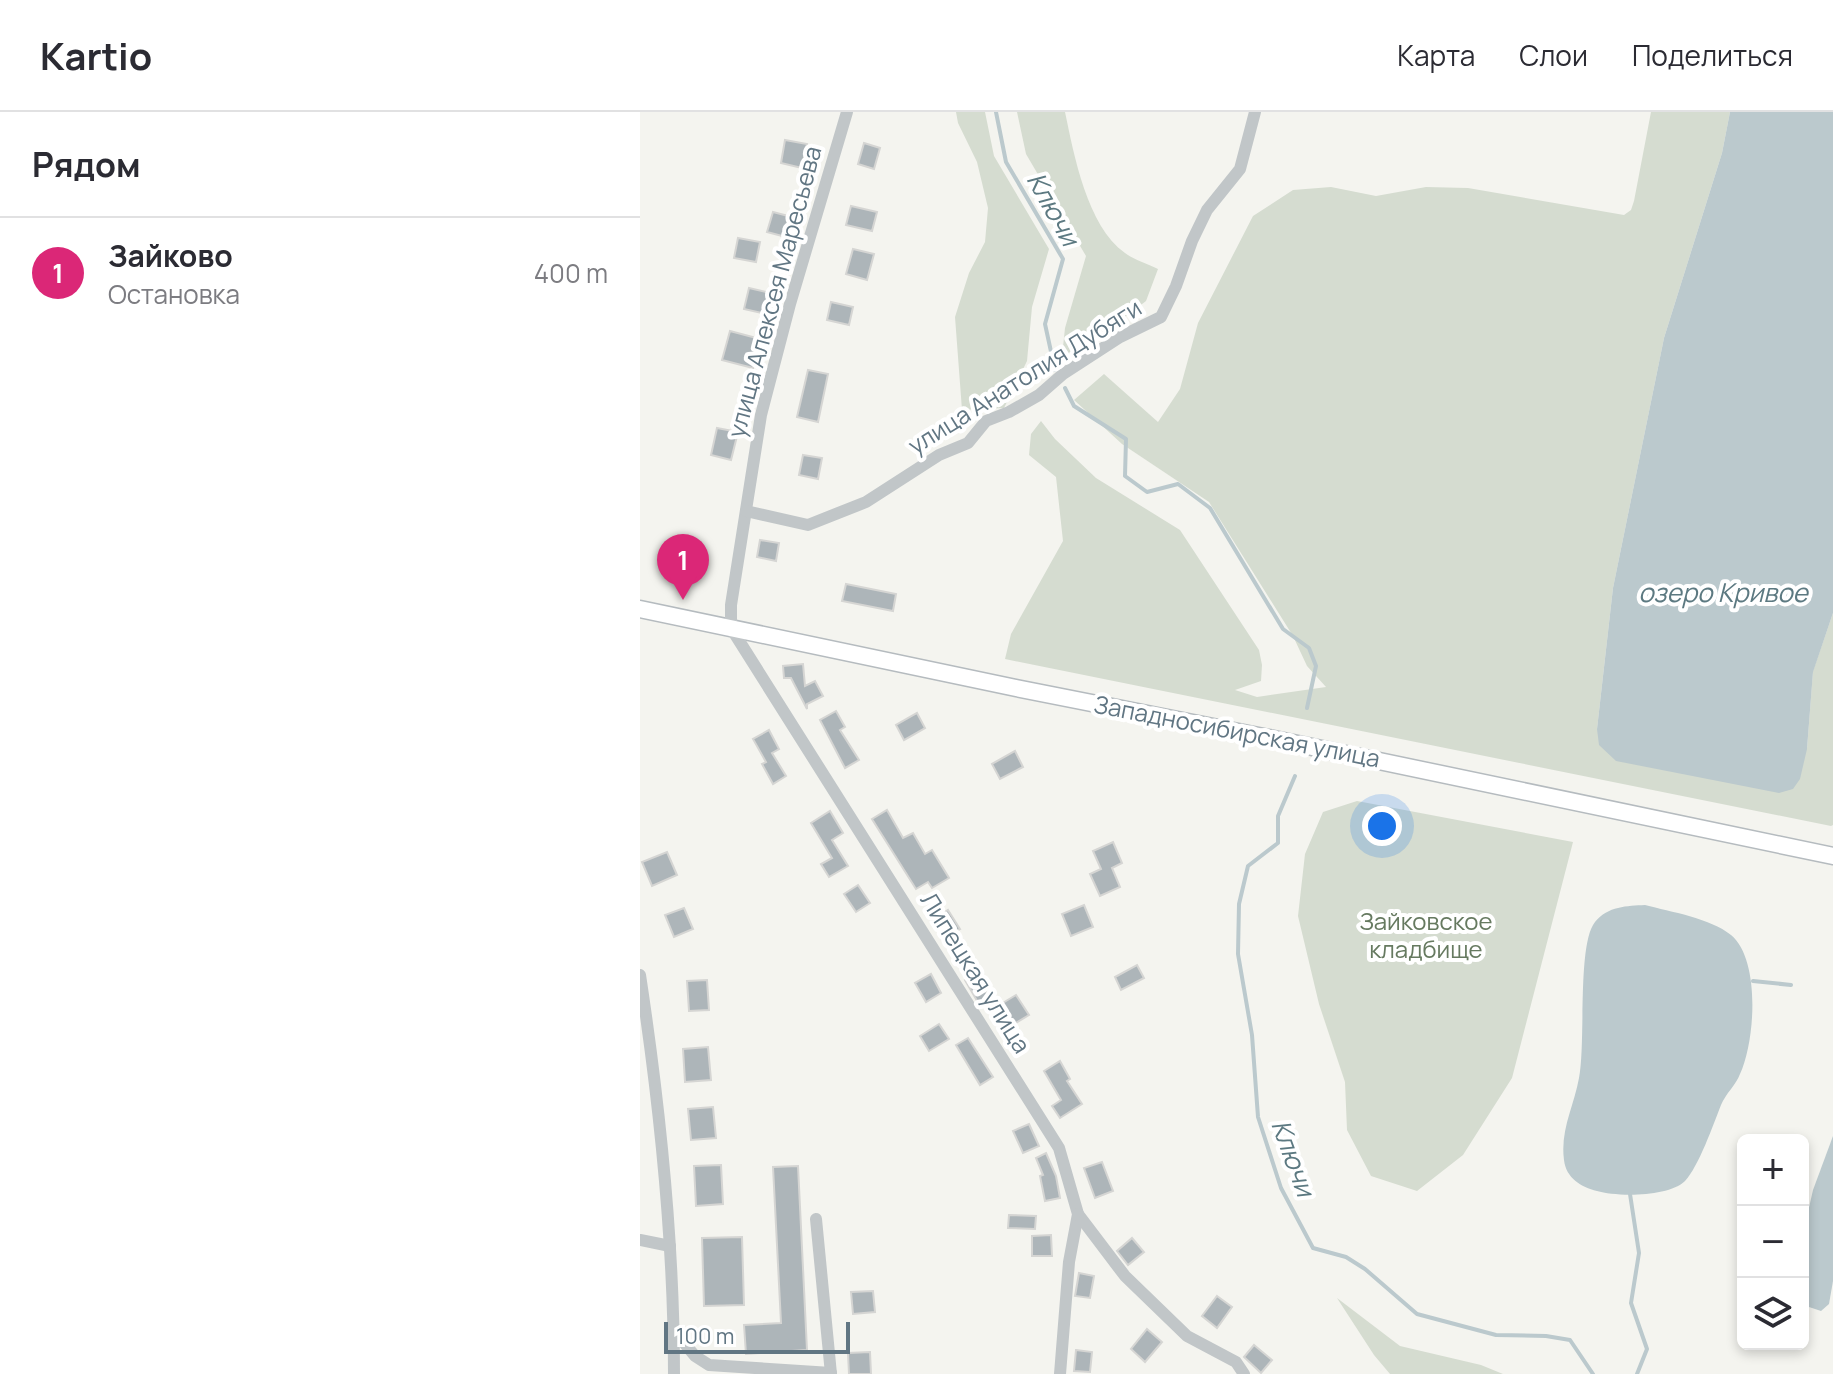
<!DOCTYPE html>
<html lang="ru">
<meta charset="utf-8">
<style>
:root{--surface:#fff;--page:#f2f2f3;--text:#2b2b33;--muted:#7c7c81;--line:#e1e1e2;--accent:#db2777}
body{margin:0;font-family:Manrope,sans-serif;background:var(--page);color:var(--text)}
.controls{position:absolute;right:24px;bottom:24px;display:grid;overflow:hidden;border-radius:12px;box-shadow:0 4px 12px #0003}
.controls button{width:72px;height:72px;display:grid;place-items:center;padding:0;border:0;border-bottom:2px solid var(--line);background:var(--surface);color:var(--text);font:40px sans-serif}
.scale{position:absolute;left:24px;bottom:20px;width:186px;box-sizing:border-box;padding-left:8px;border:4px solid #617683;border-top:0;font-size:22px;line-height:28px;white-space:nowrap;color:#617683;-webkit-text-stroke:6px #fff;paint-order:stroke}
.you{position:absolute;left:742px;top:714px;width:28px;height:28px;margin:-20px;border:6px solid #fff;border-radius:50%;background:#1a73e8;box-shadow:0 0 0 12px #1a73e833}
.badge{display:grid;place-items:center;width:52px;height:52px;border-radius:50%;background:var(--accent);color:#fff;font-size:26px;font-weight:700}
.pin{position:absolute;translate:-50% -66px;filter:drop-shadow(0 2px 4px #0008)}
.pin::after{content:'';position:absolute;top:42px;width:28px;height:24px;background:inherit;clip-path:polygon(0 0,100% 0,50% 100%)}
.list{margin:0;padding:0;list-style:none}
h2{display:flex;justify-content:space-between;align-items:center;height:104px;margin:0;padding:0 32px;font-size:34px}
h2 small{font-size:26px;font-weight:400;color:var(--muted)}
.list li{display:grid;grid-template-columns:52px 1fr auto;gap:24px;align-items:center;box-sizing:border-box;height:112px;padding:0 32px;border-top:2px solid var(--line)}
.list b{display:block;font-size:30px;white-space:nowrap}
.list p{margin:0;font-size:26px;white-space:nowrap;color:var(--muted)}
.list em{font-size:26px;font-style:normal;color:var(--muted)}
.icon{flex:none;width:44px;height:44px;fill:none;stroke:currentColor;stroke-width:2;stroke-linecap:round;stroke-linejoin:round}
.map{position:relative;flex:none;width:1193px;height:1262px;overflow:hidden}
header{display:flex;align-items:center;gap:48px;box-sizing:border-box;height:112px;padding:0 40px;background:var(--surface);border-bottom:2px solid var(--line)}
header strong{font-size:38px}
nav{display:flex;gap:44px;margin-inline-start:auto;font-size:28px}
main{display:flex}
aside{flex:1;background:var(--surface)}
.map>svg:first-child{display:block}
.green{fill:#d5dcd0}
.water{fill:#bbc9cd}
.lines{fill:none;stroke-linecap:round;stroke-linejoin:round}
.stream{stroke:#bbc9cd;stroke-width:4}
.building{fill:#adb5b9;stroke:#d5d5d3;stroke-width:2}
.secondary-casing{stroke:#b5bbbf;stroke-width:19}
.minor{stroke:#c1c6c8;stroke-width:12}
.secondary{stroke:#fff;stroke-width:16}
.labels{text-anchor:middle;stroke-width:8;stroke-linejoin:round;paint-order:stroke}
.street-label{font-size:24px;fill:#617683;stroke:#fff}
.park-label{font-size:24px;fill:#667a60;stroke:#fff}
.water-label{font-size:26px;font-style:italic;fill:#5c7981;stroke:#fff}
</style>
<header>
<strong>Kartio</strong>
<nav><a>Карта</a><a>Слои</a><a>Поделиться</a></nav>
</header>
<main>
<aside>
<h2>Рядом<small></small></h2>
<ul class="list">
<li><span class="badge">1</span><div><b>Зайково</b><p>Остановка</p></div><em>400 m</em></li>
</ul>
</aside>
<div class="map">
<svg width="1193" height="1262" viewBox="0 0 1193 1262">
<rect width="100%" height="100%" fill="#f4f4ef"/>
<!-- green -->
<g class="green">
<polygon points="316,0 345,0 354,44 409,137 392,195 387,249 364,296 322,298 315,205 329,161 345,130 348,96 337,50 318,11"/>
<path d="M377,0H425C434,43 447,114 485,141C494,148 508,152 518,157L506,189L421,254L425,216L446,144L386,42Z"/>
<polygon points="1011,0 1090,0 1082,41 1024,226 973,476 957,617 1167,637 1173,559 1193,501 1193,713 1191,714 365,547 371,522 423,429 416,365 389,343 391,322 401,309 415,327 456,366 540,418 619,538 622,553 621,569 595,578 617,585 686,575 667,554 653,524 569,390 482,332 434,288 464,262 518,310 540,277 558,211 613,104 653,78 691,75 736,84 786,75 828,76 984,103 991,98 994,89"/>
<polygon points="717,689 933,730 872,966 823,1043 777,1079 731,1064 707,1018 705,970 679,892 658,804 665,742 683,700"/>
<polygon points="697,1186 760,1234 841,1253 863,1262 750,1262 734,1243"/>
</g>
<!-- water -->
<g class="water">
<polygon points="1090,0 1193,0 1193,501 1173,560 1167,637 1160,667 1153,677 1139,681 976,649 959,633 957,617 973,476 1024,226 1082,41"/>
<path d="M1005,793C1031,800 1070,806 1091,823C1121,848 1115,930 1100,962C1096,973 1086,981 1081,993C1073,1013 1059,1054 1045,1069C1029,1085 977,1085 957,1079C941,1075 926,1066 924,1048C920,1018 934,994 939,966C946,931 937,832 955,810C968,794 987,794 1005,793Z"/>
<polygon points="1193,1024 1193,1169 1189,1192 1181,1199 1163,1193 1163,1122 1173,1078"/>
</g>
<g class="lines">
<!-- stream -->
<g class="stream">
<polyline points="356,0 366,50 423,147 405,212 415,258"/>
<polyline points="425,276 434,294 486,327 485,364 507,380 538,372 570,396 643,517 669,536 676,554 667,596"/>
<polyline points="655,664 638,704 638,731 608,754 599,792 598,842 612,923 618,1005 641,1076 673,1136 706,1145 725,1157 777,1202 856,1223 906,1224 930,1228 953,1262"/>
<polyline points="1113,869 1151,873"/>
<polyline points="990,1082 999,1141 991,1191 1007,1237 997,1262"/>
</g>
</g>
<!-- building -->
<g class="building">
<polygon points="145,28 167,32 162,56 141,51"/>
<polygon points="224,31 240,36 234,57 218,52"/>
<polygon points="211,94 237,100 232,119 206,113"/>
<polygon points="133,100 152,105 146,125 127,120"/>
<polygon points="98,126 120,130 116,150 94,146"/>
<polygon points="213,137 234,142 227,168 206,162"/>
<polygon points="109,176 130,181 126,202 104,197"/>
<polygon points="191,190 213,195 209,213 187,208"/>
<polygon points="90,219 120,227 113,256 82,248"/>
<polygon points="168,258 188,262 178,310 157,305"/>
<polygon points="77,316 98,320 91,348 71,343"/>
<polygon points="163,343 182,346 178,367 159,363"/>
<polygon points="120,428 139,431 136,449 117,445"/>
<polygon points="206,472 256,482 253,499 202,489"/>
<polygon points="163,552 165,574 175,569 183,584 167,592 167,597 151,566 144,566 143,554"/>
<polygon points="196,599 205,615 200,618 219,648 205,656 180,608"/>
<polygon points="277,601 285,616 264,628 256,613"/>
<polygon points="129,618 139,637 132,641 146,664 133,672 122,652 126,650 113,627"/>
<polygon points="375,639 383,655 360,667 352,652"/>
<polygon points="247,698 263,726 273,721 285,742 292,738 309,766 292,776 288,770 276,777 232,707"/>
<polygon points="190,699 203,721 192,728 208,754 189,765 181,752 192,746 171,711"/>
<polygon points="473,730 482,751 472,756 480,775 460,784 450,762 461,757 453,739"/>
<polygon points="27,740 37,763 12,774 2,750"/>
<polygon points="218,773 230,791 216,800 204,782"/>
<polygon points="444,793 453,815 431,824 422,802"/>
<polygon points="44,796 53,817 34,825 25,803"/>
<polygon points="308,798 320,817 316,819 325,836 315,842 291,809"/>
<polygon points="497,853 504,866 481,878 475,865"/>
<polygon points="335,861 351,888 340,894 325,868"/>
<polygon points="291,862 301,881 286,890 275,871"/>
<polygon points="67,868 69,898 49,899 47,869"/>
<polygon points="376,883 389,903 374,912 361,892"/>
<polygon points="299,912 309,927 289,939 280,924"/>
<polygon points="328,926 353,965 340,973 316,933"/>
<polygon points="68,935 71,968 45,970 43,937"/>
<polygon points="420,949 430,967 427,969 442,992 420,1006 412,994 421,988 404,959"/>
<polygon points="73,995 76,1026 51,1028 48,997"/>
<polygon points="389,1012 399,1034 383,1041 373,1019"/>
<polygon points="406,1041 416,1064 420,1086 405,1089 400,1064 403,1063 396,1046"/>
<polygon points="462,1050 473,1079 455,1086 444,1056"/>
<polygon points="81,1053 83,1092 56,1094 54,1054"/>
<polygon points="158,1054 167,1238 106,1242 104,1213 141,1211 133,1055"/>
<polygon points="369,1103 396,1104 395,1117 368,1116"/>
<polygon points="411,1123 412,1144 392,1144 392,1124"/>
<polygon points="102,1125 104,1193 64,1194 62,1126"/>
<polygon points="492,1126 504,1140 488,1153 477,1139"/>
<polygon points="439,1161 454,1164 450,1186 435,1184"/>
<polygon points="233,1179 235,1200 213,1202 211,1180"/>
<polygon points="577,1184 592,1195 577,1216 562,1204"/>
<polygon points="507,1217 522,1230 505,1250 491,1237"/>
<polygon points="614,1233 632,1248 621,1261 604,1245"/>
<polygon points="436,1238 452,1240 450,1260 434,1259"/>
<polygon points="230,1240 231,1262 209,1262 208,1241"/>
</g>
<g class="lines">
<!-- secondary casing -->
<g class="secondary-casing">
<polyline id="secondary" points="0,497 376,576 634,627 1193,744"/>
</g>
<!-- minor -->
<g class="minor">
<polyline points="207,0 150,192 121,303 91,493 91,516 419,1036 438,1102 429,1150 420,1262"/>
<polyline points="106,399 168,413 226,390 299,343 328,331 346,309 369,300 399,283 423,262 480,225 521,205 536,174 552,129 567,98 600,57 615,0"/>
<path d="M0,863C20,995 34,1128 34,1262"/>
<polyline points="438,1102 485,1164 547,1224 596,1250 604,1262"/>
<polyline points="176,1107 191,1262"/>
<polyline points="0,1128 30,1134"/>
<polyline points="34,1219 55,1244 69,1253 191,1261"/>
</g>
<!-- secondary -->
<use href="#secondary" class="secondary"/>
</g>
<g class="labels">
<!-- street labels -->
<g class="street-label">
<text transform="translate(135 180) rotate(-75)" y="8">улица Алексея Маресьева</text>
<text transform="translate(385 265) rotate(-32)" y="8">улица Анатолия Дубяги</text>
<text transform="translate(597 620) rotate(11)" y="8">Западносибирская улица</text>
<text transform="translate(335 861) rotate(58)" y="8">Липецкая улица</text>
</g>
<!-- park labels -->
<g class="park-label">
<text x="786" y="818">Зайковское<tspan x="786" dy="28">кладбище</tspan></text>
</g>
<!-- water labels -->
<g class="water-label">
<text transform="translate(413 97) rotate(61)" y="9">Ключи</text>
<text x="1083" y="490">озеро Кривое</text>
<text transform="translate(653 1046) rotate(70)" y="9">Ключи</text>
</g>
</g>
</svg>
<div class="controls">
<button>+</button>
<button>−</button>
<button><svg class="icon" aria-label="layers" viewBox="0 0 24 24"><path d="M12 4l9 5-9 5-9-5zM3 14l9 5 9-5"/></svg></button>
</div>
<div class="scale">100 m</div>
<div class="you"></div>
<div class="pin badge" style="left:43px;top:488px">1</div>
</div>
</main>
